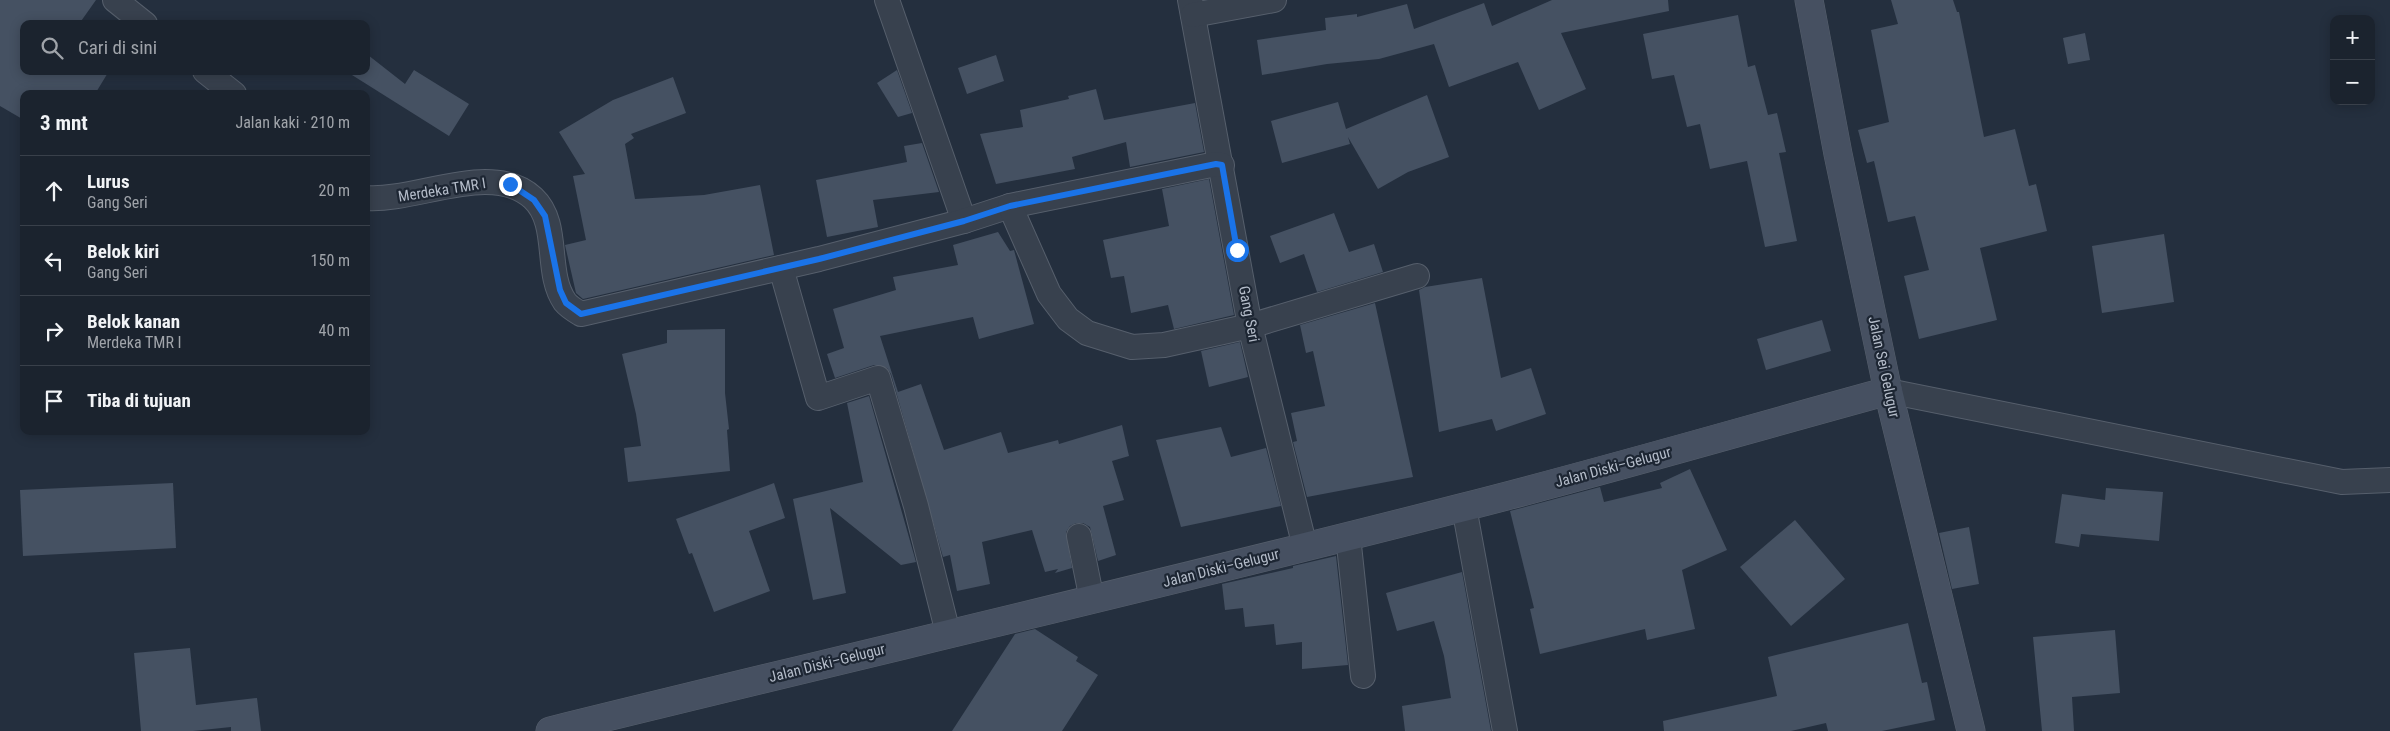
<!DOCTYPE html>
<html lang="id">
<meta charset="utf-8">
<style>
:root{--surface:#1b232e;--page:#242b36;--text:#f1f3f6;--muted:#a0a4aa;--line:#39404a}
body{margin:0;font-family:"Roboto Condensed",sans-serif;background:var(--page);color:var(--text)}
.controls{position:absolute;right:15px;top:15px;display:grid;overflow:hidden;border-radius:10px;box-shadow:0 2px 12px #0003}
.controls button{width:45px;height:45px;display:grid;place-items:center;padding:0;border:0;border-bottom:1px solid var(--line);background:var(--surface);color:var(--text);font:25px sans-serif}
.stop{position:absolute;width:15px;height:15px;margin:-11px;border:4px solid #1a73e8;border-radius:50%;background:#fff}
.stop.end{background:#1a73e8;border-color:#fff;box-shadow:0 1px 5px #0008}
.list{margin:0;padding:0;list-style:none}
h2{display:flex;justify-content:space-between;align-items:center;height:65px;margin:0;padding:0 20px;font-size:21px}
h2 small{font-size:16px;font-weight:400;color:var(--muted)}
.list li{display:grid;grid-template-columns:32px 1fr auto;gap:15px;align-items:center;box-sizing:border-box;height:70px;padding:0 20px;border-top:1px solid var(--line)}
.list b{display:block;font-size:19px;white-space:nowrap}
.list p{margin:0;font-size:16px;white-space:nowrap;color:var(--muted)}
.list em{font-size:16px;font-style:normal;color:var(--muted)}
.icon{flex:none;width:28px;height:28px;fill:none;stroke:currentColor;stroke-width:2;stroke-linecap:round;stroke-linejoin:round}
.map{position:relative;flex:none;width:2390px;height:731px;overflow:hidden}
.search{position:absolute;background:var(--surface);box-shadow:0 2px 12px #0003;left:20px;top:20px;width:350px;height:55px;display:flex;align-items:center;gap:12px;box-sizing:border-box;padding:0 18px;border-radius:10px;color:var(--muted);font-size:19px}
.panel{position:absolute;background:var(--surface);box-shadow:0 2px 12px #0003;left:20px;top:90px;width:350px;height:345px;border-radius:10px}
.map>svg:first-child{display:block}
.building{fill:#455162}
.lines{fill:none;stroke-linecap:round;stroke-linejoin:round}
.minor-casing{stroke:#565f6c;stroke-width:26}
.secondary-casing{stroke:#565f6c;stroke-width:29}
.minor{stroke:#38414e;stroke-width:24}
.secondary{stroke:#465061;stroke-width:28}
.route{stroke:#1a73e8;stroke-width:6}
.labels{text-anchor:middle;stroke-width:4.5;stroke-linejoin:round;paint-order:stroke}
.street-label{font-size:15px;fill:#b4bcc9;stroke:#1d2633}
</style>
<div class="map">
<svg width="2390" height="731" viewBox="0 0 2390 731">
<rect width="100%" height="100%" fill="#242f3e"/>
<!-- building -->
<g class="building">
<polygon points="0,0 96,0 79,24 24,24 24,71 109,71 95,94 24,94 24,120 0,106"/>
<polygon points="1552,0 1668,0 1669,11 1561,33 1586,89 1539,110 1518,62 1449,87 1434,44 1379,59 1327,64 1262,75 1257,40 1326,30 1325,18 1357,14 1357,17 1407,4 1414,29 1484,3 1492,26"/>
<polygon points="1891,0 1953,0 1957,12 1959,12 1984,137 2015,129 2029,186 2036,184 2047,231 1980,248 1997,320 1919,339 1904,276 1929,270 1915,216 1888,222 1874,161 1867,163 1858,130 1889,122 1871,30 1898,24"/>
<polygon points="1738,15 1748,67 1755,65 1768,115 1777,113 1786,152 1779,153 1797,241 1765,247 1747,161 1710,169 1700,124 1687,127 1674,75 1652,79 1643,34"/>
<polygon points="2085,33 2090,60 2068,64 2063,38"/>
<polygon points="368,55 405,84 414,70 469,104 449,136 352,75 355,71 366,71"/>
<polygon points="996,55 1004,81 967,94 958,68"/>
<polygon points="897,70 912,113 898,117 877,83"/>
<polygon points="673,77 686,113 631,134 634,138 625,144 635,199 704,195 760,185 774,255 583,299 576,293 565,245 586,240 573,176 585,174 559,132 613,100"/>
<polygon points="1096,89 1104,120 1195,103 1204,152 1130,167 1126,142 1072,157 1075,169 996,184 980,134 1023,127 1020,110 1069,99 1068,96"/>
<polygon points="1427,95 1449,157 1408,172 1378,189 1348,137 1350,144 1282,163 1271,121 1338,102 1346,129"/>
<polygon points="922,143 939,192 873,200 878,227 827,237 816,180 907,162 904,146"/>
<polygon points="1209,179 1234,315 1174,329 1168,305 1131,313 1124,276 1111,278 1103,240 1169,226 1162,189"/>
<polygon points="1334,213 1349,252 1374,244 1383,272 1317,292 1304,254 1280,263 1270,236"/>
<polygon points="998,232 1010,251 1014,250 1034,324 979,339 973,317 880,336 898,392 921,384 944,450 1001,432 1008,453 1058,440 1059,444 1122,425 1129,456 1112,461 1124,500 1103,506 1116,555 1098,561 1090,527 1083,523 1076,523 1070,526 1066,532 1072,568 1055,573 1058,569 1045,572 1032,530 982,542 990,584 957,591 950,555 943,557 891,374 887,368 874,365 835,378 827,354 844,348 833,309 896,290 893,277 958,265 953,245"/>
<polygon points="2164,234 2174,302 2102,313 2092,246"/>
<polygon points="1482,278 1501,378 1531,368 1546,414 1496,431 1492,419 1439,432 1419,290 1425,287"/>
<polygon points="1375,303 1413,477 1307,497 1293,442 1297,441 1291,413 1325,406 1313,351 1306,353 1300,325"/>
<polygon points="1822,320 1831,351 1766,370 1757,339"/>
<polygon points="725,329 725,393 729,429 727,430 730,471 628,482 624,448 641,446 636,414 622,354 667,343 667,330"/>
<polygon points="1240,342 1248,377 1209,387 1201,351"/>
<polygon points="869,396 916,562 901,565 830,508 846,593 813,600 793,499 863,482 847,403"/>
<polygon points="1221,427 1231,457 1266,448 1281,506 1181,527 1156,440"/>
<polygon points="1690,469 1727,550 1682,570 1695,629 1647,640 1645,629 1540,654 1530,609 1534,608 1510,511 1600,487 1604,502 1662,488 1660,483"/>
<polygon points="173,483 176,548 23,556 20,490"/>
<polygon points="774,483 785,518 749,531 770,591 714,612 692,553 689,554 676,519"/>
<polygon points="2106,488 2163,492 2159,541 2081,534 2079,547 2055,543 2062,494 2105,500"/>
<polygon points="1795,520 1845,579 1791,626 1740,567"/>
<polygon points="1969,527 1979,584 1952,589 1939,533"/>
<polygon points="1336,556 1348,665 1302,669 1302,642 1276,645 1274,624 1245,627 1243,608 1225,610 1222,584 1293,568 1293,566"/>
<polygon points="1462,572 1491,731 1405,731 1402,706 1451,698 1444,656 1434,621 1397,631 1386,593"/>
<polygon points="1908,623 1922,683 1927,682 1935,720 1882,731 1828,731 1826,723 1791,731 1664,731 1663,721 1777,696 1768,657"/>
<polygon points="1035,629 1078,657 1076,661 1098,675 1062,731 952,731 1015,634"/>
<polygon points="2115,630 2120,693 2072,697 2074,731 2042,731 2033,637"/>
<polygon points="190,648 196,705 257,698 261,731 231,731 231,727 193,731 141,731 134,653"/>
</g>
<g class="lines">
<!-- minor casing -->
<g class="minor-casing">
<g id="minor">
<polyline points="115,0 145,24"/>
<polyline points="887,0 964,221"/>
<polyline points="1190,0 1250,326 1305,547"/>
<polyline points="1193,15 1274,0"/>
<polyline points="205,71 234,94"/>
<path d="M366,198C416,202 492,160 533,198C561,224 544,272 565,302C569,307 576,311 581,314L819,259L964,221L1010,206L1216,164L1222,165"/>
<polyline points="1010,206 1049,294 1068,319 1087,333 1132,347 1164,345 1250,326 1417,276"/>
<polyline points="781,268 818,398 878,378 916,506 948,633"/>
<polyline points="1888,391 2342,482 2390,480"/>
<polyline points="1464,507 1505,731"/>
<polyline points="1079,536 1092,600"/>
<polyline points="1348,536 1363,676"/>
</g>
</g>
<!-- secondary casing -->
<g class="secondary-casing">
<g id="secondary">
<polyline points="1809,0 1838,154 1888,391 1971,731"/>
<path d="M550,731C853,656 1157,586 1460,508C1603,472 1745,430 1888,391"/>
</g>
</g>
<!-- minor -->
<use href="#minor" class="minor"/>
<!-- secondary -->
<use href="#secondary" class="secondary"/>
</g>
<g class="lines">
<!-- route -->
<polyline class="route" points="510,184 534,200 545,216 560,290 566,303 581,314 819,259 964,221 1010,206 1216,164 1222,165 1237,250"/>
</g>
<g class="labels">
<!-- street labels -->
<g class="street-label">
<text transform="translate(442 190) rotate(-9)" y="5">Merdeka TMR I</text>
<text transform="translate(1249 314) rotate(79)" y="5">Gang Seri</text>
<text transform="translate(1884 367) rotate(78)" y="5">Jalan Sei Gelugur</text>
<text transform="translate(1613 467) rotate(-15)" y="5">Jalan Diski–Gelugur</text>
<text transform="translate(1221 568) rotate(-14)" y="5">Jalan Diski–Gelugur</text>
<text transform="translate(827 663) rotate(-14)" y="5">Jalan Diski–Gelugur</text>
</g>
</g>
</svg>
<div class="controls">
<button>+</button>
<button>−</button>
</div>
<div class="stop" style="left:1237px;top:250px"></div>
<div class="stop end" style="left:510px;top:184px"></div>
<div class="search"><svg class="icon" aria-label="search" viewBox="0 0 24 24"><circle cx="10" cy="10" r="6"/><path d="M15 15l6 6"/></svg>Cari di sini</div>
<section class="panel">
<h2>3 mnt<small>Jalan kaki · 210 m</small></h2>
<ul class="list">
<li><svg class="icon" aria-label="ahead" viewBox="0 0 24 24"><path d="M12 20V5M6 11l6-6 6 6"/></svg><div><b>Lurus</b><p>Gang Seri</p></div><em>20 m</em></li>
<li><svg class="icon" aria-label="left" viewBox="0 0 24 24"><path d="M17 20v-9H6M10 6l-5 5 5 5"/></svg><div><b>Belok kiri</b><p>Gang Seri</p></div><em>150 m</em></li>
<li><svg class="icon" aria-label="right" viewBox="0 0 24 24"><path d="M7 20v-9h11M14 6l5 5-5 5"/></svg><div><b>Belok kanan</b><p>Merdeka TMR I</p></div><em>40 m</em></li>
<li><svg class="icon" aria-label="arrive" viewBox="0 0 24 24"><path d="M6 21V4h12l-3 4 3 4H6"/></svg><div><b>Tiba di tujuan</b></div></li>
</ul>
</section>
</div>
